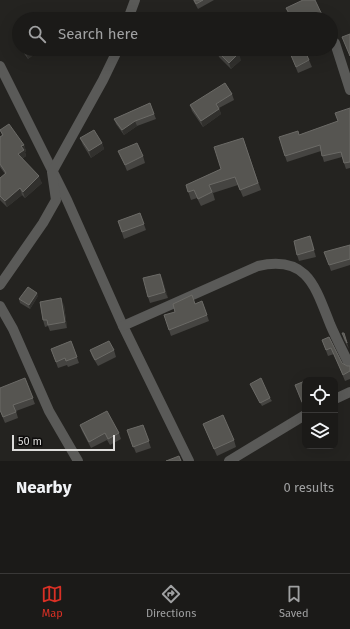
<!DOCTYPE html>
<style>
:root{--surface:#1b1a18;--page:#282725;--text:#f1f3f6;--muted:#a0a1a2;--line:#393837;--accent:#d93025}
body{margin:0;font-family:"Fira Sans",sans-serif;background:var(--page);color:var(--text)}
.controls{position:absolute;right:12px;bottom:12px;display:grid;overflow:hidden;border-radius:8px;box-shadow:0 4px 16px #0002}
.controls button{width:36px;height:36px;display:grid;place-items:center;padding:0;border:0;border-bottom:1px solid var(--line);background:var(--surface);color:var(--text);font:20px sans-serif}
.scale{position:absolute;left:12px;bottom:10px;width:103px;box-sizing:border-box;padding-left:4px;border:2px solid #dddcda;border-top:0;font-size:11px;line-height:14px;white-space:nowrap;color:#dddcda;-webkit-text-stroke:3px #0d0c0b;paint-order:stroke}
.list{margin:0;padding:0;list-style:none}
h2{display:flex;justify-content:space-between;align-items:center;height:52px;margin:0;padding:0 16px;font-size:17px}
h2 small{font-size:13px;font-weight:400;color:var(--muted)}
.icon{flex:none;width:22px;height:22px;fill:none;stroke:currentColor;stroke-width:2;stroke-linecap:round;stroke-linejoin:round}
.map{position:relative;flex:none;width:350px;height:461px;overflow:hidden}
.search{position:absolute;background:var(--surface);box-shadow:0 4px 16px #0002;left:12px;right:12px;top:12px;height:44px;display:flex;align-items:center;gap:10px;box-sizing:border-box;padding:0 14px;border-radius:22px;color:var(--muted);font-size:15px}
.sheet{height:112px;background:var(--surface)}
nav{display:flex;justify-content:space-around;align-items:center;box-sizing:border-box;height:56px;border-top:1px solid var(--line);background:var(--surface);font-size:11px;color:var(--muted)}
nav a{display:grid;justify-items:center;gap:2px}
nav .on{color:var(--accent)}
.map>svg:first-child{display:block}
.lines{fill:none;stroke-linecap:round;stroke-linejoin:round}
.minor{stroke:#5a5a58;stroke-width:10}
.wall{fill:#454441}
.shaded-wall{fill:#31302d}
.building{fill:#565551;stroke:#6b6a66}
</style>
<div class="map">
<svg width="350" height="461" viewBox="0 0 350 461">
<rect width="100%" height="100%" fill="#242320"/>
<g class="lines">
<!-- minor -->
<g class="minor">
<polyline points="128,19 135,0"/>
<polyline points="335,43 350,90"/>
<polyline points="0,66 67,200 123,326 189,461"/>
<polyline points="0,285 43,223 56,200 52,172 103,80 118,49"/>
<polyline points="0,306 13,329 49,411 78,461"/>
<path d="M123,326L258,266C307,255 315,286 330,324C336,338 343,352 350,366"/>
<polyline points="335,399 350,392"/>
<polyline points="229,461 305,415"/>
</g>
</g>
<!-- wall -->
<g class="wall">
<polygon points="193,0 214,0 198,9"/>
<polygon points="21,49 41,49 28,59"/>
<polygon points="217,51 241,60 231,69 219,57"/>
<polygon points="290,53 309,60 312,67 298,73"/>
<polygon points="232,94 234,100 219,108 221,114 203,127 192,111 190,105"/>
<polygon points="150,103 156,119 137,126 124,135 116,124 114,119"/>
<polygon points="350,108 350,168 346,169 342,157 324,162 321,151 287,162 285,156 299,135 338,121"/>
<polygon points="0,130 24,145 26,151 25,152 26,156 22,159 42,183 25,198 22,195 7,207 0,200 0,178 5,174 0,167 0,137 2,135"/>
<polygon points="80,138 102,143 104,149 91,158 83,145"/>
<polygon points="243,138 261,190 243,197 238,185 213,193 215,200 201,206 197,198 191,200 186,185 221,169"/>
<polygon points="119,151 143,156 145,163 127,171"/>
<polygon points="140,213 146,230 124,239 118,221"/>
<polygon points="310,236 316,257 299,261 297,255"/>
<polygon points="350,245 350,265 331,271 329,265"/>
<polygon points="160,274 168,298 150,303 148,297"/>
<polygon points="38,296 30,309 20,303 19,299"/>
<polygon points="202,301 209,321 171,336 169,330 175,312"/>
<polygon points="64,305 67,328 50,331 48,326 45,327 43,320"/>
<polygon points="342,333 344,333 349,349 344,340"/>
<polygon points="329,337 342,363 347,366 350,366 350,379 345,381 334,354 328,356 322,340"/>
<polygon points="71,341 79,363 68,367 67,365 58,368 51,349"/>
<polygon points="90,350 114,350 116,357 98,366 92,356"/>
<polygon points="25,378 35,404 16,411 18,418 5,423 0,411"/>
<polygon points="305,381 305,408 304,409 295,385"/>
<polygon points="250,384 270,398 272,401 262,406"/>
<polygon points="203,424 234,440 236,447 217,456"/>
<polygon points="80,425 119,433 121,439 110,445 107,440 91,448 82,431"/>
<polygon points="143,425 151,448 136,453 127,430"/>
</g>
<!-- shaded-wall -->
<g class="shaded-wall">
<polygon points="31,49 41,49 28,59 26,53"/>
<polygon points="239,53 241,60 231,69 229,63"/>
<polygon points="219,109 221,114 203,127 201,121"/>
<polygon points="135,121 137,126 124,135 122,130"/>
<polygon points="102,143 104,149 91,158 89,151"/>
<polygon points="24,145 26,151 25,152 26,156 20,160 18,154 21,146"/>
<polygon points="39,176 42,183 25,198 23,192"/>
<polygon points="20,188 22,195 7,207 5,201"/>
<polygon points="310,236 313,243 316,257"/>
<polygon points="160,274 163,280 168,298 165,292"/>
<polygon points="37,293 38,296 30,309 29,305"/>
<polygon points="61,298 64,305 67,328 65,322"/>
</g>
<!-- building -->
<g class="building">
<polygon points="194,0 203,0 196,4"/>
<polygon points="303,0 315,0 324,19 292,19 286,8"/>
<polygon points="350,34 350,56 342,37"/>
<polygon points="23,49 31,49 26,53"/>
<polygon points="219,49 234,49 239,53 229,63 217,51"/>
<polygon points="299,49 304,49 309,60 296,67 290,53"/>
<polygon points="225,83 232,94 216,104 219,109 201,121 190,105"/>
<polygon points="150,103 154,114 135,121 122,130 114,119"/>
<polygon points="350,108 350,162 344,163 341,152 322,156 320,145 285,156 279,137 298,131 299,135 338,121 335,113"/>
<polygon points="9,124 24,145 21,146 24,150 18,154 39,176 23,192 20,188 5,201 0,196 0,178 6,173 0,164 0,137 3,135 0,130"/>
<polygon points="94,130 102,143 89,151 80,138"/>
<polygon points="243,138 258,183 240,190 235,177 209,185 212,192 198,199 194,190 188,192 186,185 221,169 214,147"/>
<polygon points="137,143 143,156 125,165 118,151"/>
<polygon points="140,213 144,224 122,232 118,221"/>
<polygon points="310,236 314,250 297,255 294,241"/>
<polygon points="350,245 350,259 329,265 324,252"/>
<polygon points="160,274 165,292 148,297 143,278"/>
<polygon points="28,287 37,293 29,305 19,299"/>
<polygon points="192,295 195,304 202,301 207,315 169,330 164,315 175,312 173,304"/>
<polygon points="61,298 65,322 48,325 47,320 43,320 40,302"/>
<polygon points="342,333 344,333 347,343"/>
<polygon points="329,337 342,363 347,366 350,366 350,371 343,375 331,348 326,350 322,340"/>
<polygon points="71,341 77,357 66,361 65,358 56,362 51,349"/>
<polygon points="109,341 114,350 95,360 90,350"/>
<polygon points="25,378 33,398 13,405 16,412 3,417 0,410 0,388"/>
<polygon points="261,378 270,398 260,403 250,384"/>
<polygon points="305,381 305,401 302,402 295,385"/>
<polygon points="107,411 119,433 108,439 105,433 89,442 80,425"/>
<polygon points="223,415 234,440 214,449 203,424"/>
<polygon points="143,425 149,441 133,447 127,430"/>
<polygon points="179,456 181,461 166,461"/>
</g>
</svg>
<div class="controls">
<button><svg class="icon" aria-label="locate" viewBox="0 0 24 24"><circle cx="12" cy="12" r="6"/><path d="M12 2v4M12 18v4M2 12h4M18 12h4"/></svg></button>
<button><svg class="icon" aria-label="layers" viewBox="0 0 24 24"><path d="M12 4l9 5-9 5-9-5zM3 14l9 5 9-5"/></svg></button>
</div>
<div class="scale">50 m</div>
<div class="search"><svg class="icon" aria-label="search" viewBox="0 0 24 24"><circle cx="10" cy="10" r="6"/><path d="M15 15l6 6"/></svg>Search here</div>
</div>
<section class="sheet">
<h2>Nearby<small>0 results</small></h2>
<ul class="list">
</ul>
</section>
<nav>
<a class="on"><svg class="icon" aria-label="map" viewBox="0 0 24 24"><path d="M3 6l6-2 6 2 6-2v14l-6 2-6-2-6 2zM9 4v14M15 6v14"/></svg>Map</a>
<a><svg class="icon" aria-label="directions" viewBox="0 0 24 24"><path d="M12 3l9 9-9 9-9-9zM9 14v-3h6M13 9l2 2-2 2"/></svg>Directions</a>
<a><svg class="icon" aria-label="saved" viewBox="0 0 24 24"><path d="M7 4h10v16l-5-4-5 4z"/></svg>Saved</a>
</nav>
